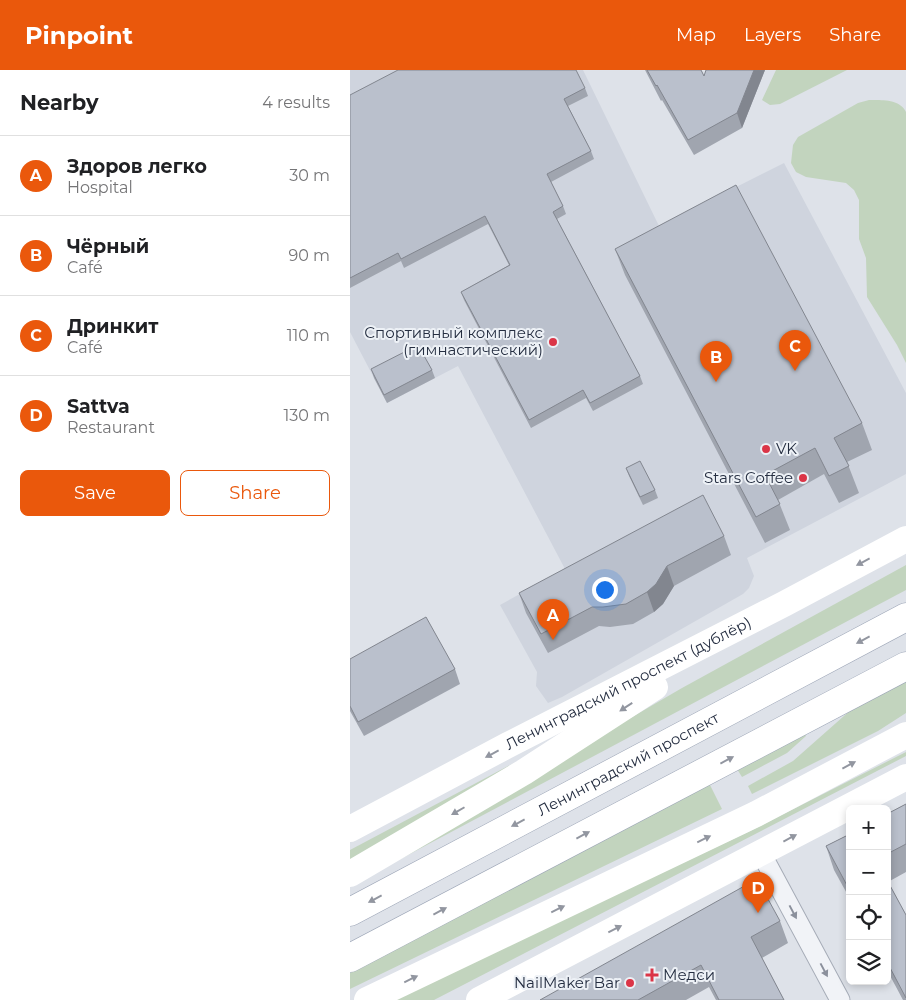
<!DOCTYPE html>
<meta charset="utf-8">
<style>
:root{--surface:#fff;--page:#f2f2f2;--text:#202124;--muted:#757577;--line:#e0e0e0;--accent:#ea580c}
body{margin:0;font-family:Montserrat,sans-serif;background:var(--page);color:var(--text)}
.controls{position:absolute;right:15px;bottom:15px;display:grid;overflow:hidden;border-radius:8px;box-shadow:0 2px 8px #0003}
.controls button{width:45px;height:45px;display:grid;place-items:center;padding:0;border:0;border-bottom:1px solid var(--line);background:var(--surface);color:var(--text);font:25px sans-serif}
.you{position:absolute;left:254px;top:519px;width:18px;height:18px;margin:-12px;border:4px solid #fff;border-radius:50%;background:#1a73e8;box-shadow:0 0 0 8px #1a73e833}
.badge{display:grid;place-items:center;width:32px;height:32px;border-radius:50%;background:var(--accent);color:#fff;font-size:16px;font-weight:700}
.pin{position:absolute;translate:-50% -41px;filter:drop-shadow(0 1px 2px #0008)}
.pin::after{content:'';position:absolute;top:26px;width:18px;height:15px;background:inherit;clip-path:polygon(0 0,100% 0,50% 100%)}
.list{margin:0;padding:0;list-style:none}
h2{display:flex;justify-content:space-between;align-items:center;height:65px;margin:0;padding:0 20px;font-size:21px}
h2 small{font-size:16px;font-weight:400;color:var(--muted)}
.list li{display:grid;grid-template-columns:32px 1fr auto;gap:15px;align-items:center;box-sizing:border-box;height:80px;padding:0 20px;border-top:1px solid var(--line)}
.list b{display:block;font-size:19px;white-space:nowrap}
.list p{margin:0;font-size:16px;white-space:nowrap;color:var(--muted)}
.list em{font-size:16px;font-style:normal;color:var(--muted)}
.actions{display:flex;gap:10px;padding:15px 20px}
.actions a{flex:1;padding:11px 0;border:1px solid var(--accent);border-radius:8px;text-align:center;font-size:18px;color:var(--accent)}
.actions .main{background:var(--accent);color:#fff}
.icon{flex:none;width:28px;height:28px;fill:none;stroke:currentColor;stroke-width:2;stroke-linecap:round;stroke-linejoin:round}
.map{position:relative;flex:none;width:556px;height:930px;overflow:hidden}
header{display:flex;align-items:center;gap:30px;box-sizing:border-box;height:70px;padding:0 25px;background:var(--accent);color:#fff}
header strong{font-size:24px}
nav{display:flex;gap:28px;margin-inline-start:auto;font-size:18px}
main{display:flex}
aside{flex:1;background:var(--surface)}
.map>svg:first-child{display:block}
.built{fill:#cfd4de}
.green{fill:#c2d4be}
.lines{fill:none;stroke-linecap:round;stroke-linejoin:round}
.street-casing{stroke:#a6acb7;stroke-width:21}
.primary-casing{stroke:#9ca5b6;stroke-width:29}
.street{stroke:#f1f3f7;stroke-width:19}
.secondary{stroke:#fff;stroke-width:26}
.primary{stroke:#fff;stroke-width:28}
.wall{fill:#a0a5af}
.shaded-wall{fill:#82868f}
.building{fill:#bac0cc;stroke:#82868f}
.oneway{fill:#9296a0}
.oneway2{fill:#8b909c}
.poi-dot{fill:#db3547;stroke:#edf1f6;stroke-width:2}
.labels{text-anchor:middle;stroke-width:4;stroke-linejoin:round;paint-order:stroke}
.poi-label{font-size:15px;fill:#252e41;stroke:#edf1f6;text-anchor:end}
.street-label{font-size:15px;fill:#252e41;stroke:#edf1f6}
</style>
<header>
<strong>Pinpoint</strong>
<nav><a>Map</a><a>Layers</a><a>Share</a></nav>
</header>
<main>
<aside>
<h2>Nearby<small>4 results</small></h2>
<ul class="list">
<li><span class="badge">A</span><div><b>Здоров легко</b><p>Hospital</p></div><em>30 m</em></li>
<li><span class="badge">B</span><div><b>Чёрный</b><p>Café</p></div><em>90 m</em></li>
<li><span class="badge">C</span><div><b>Дринкит</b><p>Café</p></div><em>110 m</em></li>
<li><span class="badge">D</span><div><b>Sattva</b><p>Restaurant</p></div><em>130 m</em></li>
</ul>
<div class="actions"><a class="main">Save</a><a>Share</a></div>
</aside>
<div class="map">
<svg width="556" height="930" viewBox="0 0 556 930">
<rect width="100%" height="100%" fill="#dee2e9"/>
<!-- built -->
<polygon class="built" points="0,0 233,0 309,156 434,93 556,323 556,404 397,488 404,506 399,518 393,524 212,627 198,633 186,616 187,602 150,535 215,499 108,296 37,333 0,262"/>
<!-- green -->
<g class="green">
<polygon points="426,0 497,0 430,34 420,35 412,30"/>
<path d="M519,30C532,30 550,29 556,42V293L547,275L517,227L516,188L509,169V130L504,120L496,113L456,107L446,102L441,93L443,75L448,67L508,33Z"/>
<polygon points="556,495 556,520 9,811 7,807 332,618"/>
<polygon points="556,610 556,643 528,661 402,724 398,716 443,691 503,638"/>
<polygon points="455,663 456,666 437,683 392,707 387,699"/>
<polygon points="556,682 556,686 84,930 42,930 398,762"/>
<polygon points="164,693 0,794 0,780"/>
<polygon points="359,713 372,739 0,919 0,903"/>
</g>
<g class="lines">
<!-- street casing -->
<g class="street-casing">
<polyline id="street" points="411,783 490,930"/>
</g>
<!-- primary casing -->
<g class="primary-casing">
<g id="primary">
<path id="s2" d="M0,842L556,547"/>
<polyline points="0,888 556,596"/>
</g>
</g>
<!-- street -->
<use href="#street" class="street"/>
<!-- secondary -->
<g class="secondary">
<path id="s1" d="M0,759L158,675L434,534L556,469"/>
<polyline points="0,804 174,702 305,617"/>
<polyline points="17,930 406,744 556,665"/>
<polyline points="129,930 556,707"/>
</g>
<!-- primary -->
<use href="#primary" class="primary"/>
</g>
<!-- wall -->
<g class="wall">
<polygon points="295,0 351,0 354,6 356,0 415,0 392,58 344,85 312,30 311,31"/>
<polygon points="235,18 238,26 218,36 241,81 244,89 201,112 213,136 216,144 207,149 290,306 293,314 243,341 236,328 181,358 114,230 111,222 159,195 138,154 54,198 51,191 0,218 0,25"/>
<polygon points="265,179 512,353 522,380 497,392 509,423 489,433 474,404 428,430 440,460 415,473 275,205"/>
<polygon points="21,299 82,300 85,308 37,333 24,308"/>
<polygon points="276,398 305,420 308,428 293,435 279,406"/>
<polygon points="374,466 381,485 324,516 313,534 304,542 283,554 260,557 249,556 198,583 176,543 169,523"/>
<polygon points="0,589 105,599 110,614 14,666 0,641"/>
<polygon points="556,734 556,802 538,812 556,845 556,930 553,930 537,900 537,744"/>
<polygon points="500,764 500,829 484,800 476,776"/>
<polygon points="430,851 438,873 412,888 434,930 366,930 359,917 336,930 190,930"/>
</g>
<!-- shaded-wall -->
<g class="shaded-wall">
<polygon points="404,0 415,0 392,58 387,43"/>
<polygon points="317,496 324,516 313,534 304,542 297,522"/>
</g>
<!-- building -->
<g class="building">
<polygon points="48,0 226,0 235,18 214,29 241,81 197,104 213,136 203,142 290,306 240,333 233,320 179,350 111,222 160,195 135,146 51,189 48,183 0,208 0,25"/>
<polygon points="297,0 351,0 354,6 356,0 404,0 387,43 338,70 307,15 306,16"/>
<polygon points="386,115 512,353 484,368 499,396 479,406 465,378 415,405 430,434 406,447 265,179"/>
<polygon points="68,275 82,300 34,325 21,299"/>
<polygon points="290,391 305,420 290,427 276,398"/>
<polygon points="353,425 374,466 317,496 306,514 297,522 276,534 253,537 242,537 191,564 169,523"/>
<polygon points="76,547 105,599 8,652 0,636 0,589"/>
<polygon points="556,734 556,774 537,784 537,744"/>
<polygon points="500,764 500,821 476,776"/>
<polygon points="407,809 430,851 401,867 434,930 369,930 351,895 288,930 190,930"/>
<polygon points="537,810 556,845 556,928 537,892"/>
</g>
<!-- one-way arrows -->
<defs><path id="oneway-solid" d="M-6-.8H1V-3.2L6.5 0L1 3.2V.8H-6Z" transform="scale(1.25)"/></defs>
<g class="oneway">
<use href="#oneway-solid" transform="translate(513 492) rotate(152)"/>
<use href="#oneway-solid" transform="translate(513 570) rotate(152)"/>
<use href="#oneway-solid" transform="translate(276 637) rotate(147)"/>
<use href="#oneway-solid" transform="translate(142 684) rotate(152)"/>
<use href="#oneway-solid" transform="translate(377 690) rotate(-28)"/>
<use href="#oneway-solid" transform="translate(499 695) rotate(-28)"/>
<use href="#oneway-solid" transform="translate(108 741) rotate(150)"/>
<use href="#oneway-solid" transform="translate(168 753) rotate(152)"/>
<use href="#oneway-solid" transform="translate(233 765) rotate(-28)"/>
<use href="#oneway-solid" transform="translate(440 768) rotate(-28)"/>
<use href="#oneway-solid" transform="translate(354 769) rotate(-26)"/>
<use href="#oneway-solid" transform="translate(25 829) rotate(152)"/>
<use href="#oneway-solid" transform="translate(208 839) rotate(-26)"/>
<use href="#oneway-solid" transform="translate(90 841) rotate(-28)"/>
<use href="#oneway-solid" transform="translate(265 859) rotate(-27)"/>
<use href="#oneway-solid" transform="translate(61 909) rotate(-26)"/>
</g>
<g class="oneway2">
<use href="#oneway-solid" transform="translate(443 842) rotate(62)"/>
<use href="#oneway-solid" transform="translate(474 900) rotate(62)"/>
</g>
<!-- markers -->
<g class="poi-dot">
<circle cx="203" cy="272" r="5"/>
<circle cx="416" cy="379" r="5"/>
<circle cx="453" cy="408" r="5"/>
<path d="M299.5 897.5h5v5h5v5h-5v5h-5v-5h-5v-5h5z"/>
<circle cx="280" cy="913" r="5"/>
</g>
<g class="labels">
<!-- poi labels -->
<g class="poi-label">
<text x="193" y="268">Спортивный комплекс<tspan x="193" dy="17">(гимнастический)</tspan></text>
<text x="426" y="384" text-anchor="start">VK</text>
<text x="443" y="413">Stars Coffee</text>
<text x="313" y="910" text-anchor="start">Медси</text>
<text x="270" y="918">NailMaker Bar</text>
</g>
<!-- street labels -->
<g class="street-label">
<text dy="5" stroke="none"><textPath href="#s1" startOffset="314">Ленинградский проспект (дублёр)</textPath></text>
<text dy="5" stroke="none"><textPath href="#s2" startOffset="315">Ленинградский проспект</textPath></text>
</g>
</g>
</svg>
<div class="controls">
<button>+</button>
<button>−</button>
<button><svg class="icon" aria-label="locate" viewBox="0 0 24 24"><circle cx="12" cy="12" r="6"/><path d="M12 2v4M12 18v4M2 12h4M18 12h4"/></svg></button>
<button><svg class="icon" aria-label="layers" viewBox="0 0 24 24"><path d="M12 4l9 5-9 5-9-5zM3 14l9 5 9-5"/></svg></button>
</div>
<div class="you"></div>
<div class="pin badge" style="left:203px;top:570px">A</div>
<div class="pin badge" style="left:366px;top:312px">B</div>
<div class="pin badge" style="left:445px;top:301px">C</div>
<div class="pin badge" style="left:408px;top:843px">D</div>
</div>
</main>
